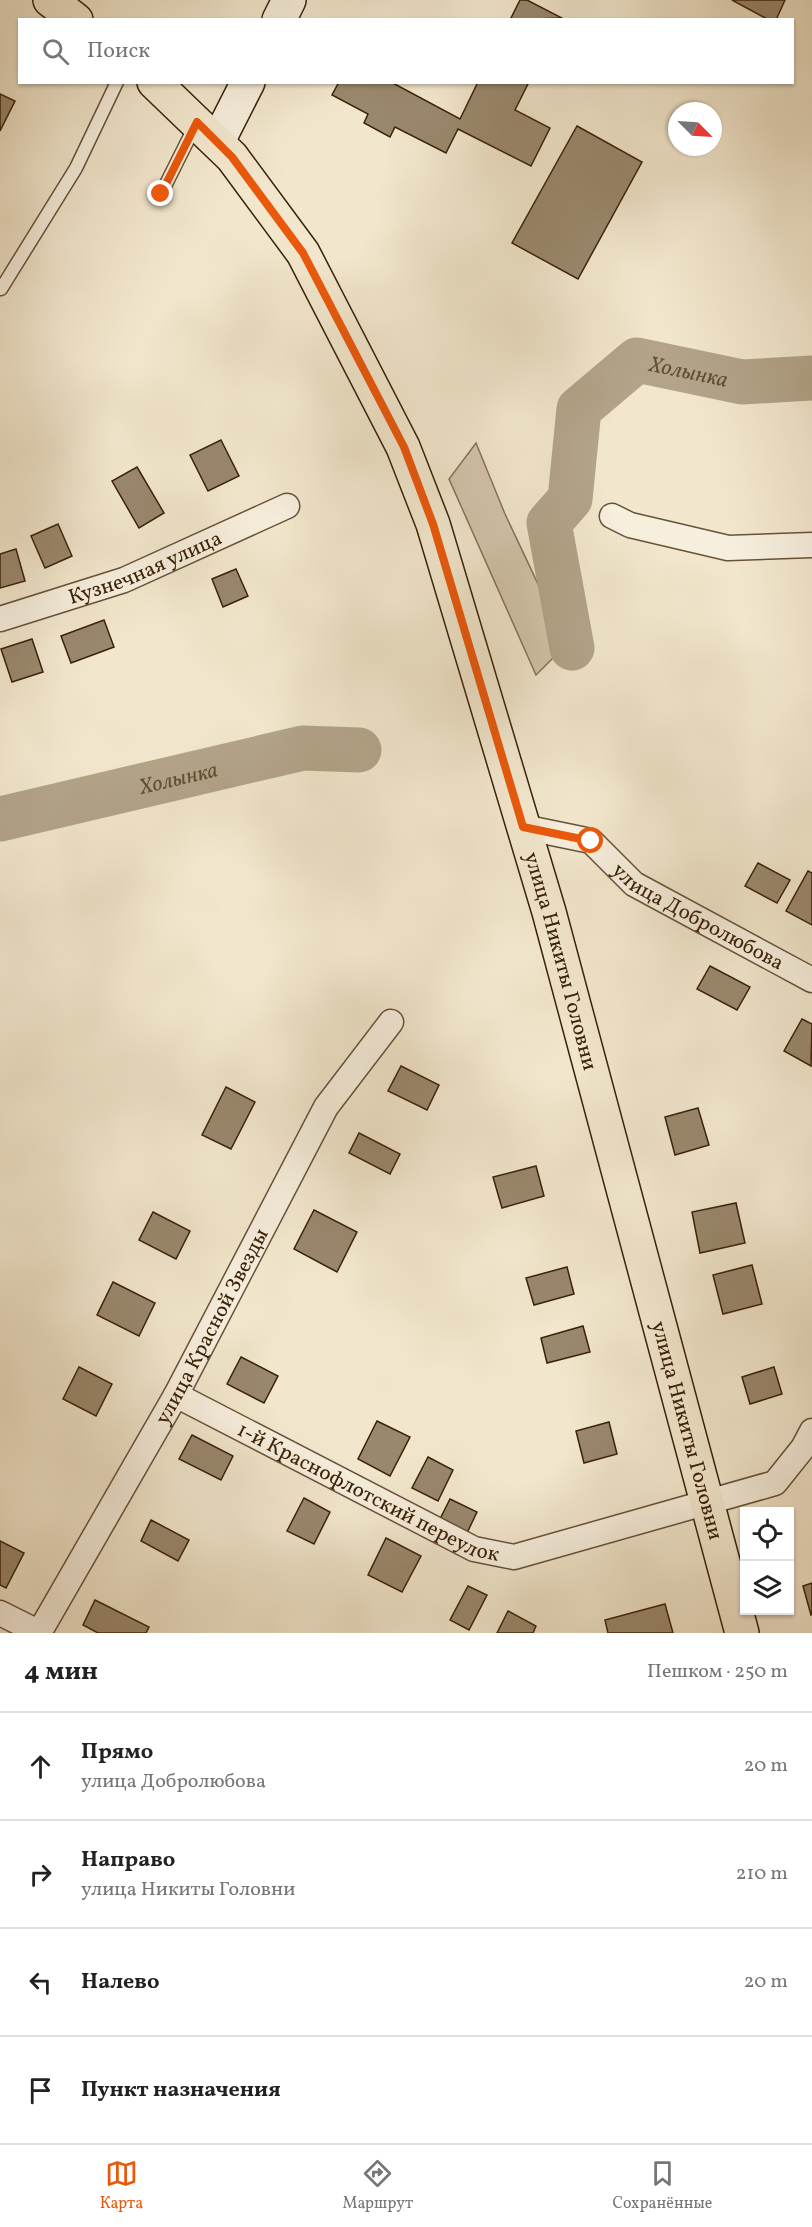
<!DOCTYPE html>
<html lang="ru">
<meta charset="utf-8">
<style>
:root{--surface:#fff;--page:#f2f2f2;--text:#222;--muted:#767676;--line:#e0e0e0;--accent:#ea580c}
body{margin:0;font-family:Vollkorn,serif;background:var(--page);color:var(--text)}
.controls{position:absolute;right:18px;bottom:18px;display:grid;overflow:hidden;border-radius:0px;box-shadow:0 2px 4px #0004}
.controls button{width:54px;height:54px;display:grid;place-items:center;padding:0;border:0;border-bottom:2px solid var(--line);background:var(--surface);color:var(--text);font:30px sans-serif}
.compass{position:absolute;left:668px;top:102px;width:54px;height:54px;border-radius:50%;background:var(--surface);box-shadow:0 2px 4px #0004;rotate:114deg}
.stop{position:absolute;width:18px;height:18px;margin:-14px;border:4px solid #ea580c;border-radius:50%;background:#fff}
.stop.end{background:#ea580c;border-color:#fff;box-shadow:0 2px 6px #0008}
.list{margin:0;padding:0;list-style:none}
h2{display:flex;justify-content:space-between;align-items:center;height:78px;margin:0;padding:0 24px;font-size:26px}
h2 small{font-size:20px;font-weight:400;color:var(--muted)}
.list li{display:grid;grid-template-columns:39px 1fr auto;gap:18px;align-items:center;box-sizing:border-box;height:108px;padding:0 24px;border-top:2px solid var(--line)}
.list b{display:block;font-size:22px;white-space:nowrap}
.list p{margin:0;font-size:20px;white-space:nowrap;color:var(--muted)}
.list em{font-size:20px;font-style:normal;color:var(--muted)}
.icon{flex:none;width:33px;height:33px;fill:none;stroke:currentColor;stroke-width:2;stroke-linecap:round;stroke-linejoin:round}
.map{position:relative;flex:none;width:812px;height:1633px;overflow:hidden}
.search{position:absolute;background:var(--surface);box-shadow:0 2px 4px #0004;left:18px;right:18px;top:18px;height:66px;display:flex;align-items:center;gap:15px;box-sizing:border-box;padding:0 21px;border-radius:0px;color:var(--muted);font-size:22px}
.sheet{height:510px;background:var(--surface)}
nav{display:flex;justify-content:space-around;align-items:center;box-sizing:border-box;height:84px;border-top:2px solid var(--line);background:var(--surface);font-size:16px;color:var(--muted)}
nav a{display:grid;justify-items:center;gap:3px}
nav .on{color:var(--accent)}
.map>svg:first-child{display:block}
.green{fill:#d3c5ab;stroke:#867358;stroke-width:1.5}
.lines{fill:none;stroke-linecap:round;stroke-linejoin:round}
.river{stroke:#b3a489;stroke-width:45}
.building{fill:#9a886d;stroke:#3a2106;stroke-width:1.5}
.lane-casing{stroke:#685238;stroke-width:15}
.street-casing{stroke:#685238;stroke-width:27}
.secondary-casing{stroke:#3a2106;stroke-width:36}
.primary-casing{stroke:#3a2106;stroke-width:36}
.lane{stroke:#f7efde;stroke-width:12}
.street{stroke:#f7efde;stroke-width:24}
.secondary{stroke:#f7efde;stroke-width:33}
.primary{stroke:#f2e7cd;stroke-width:33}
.route{stroke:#ea580c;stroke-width:8}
.labels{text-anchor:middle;stroke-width:5;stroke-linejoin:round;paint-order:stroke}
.street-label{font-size:21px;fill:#3a2106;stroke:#f7efde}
.water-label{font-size:22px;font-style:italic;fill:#644f34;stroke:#f7efde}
</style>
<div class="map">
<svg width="812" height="1633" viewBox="0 0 812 1633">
<rect width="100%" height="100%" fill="#f2e7cd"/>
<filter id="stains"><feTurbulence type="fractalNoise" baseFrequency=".00333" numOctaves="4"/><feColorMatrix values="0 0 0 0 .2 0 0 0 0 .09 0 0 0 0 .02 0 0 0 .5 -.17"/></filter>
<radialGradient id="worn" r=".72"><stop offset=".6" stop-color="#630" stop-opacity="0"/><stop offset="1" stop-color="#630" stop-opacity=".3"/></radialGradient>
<!-- green -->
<polygon class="green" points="476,443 505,514 554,618 557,654 536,675 449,479"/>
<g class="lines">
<!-- river -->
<g class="river">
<path id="s1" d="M572,648L549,523L570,499L579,409L637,360L742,382L812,378"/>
<path id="s2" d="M0,819L303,748L359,750"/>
</g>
</g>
<!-- building -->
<g class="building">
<polygon points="520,0 527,0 562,18 510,20"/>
<polygon points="732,0 785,0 776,20 769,20"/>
<polygon points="339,82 391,82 460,119 478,82 529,82 515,110 550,128 531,166 458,129 446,153 395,127 390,137 364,123 368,114 332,95"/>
<polygon points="0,94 15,101 0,131"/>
<polygon points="577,126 642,162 578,279 512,243"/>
<polygon points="221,440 239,476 208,491 190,455"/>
<polygon points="137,467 164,513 139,528 112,481"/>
<polygon points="58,524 72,556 45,568 31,536"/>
<polygon points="16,549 25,581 0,588 0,554"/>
<polygon points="236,569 248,596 223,607 212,579"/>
<polygon points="104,620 114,647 71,663 61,636"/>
<polygon points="32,639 43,672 12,682 1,649"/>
<polygon points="758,863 790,880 777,903 745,886"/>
<polygon points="808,871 812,873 812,925 786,911"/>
<polygon points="710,966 750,987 737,1010 697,989"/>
<polygon points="802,1019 812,1024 811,1066 784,1051"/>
<polygon points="401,1066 439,1085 427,1110 388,1091"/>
<polygon points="226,1087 255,1102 231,1149 202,1135"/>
<polygon points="698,1108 709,1145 675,1155 665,1117"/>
<polygon points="359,1133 400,1154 390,1174 349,1153"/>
<polygon points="536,1166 544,1196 502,1208 493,1177"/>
<polygon points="736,1203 745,1243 700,1253 692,1212"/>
<polygon points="314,1210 357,1232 337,1272 294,1249"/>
<polygon points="153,1212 190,1231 176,1259 139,1240"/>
<polygon points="752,1265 762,1304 723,1314 713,1275"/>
<polygon points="567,1267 574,1294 534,1305 526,1278"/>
<polygon points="113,1282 155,1303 139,1336 97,1315"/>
<polygon points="583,1326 590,1352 547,1363 541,1338"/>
<polygon points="241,1357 278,1376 264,1403 227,1384"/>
<polygon points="79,1367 112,1384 96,1416 63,1399"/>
<polygon points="774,1367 782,1394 750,1404 742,1377"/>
<polygon points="377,1421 410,1437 390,1476 358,1459"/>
<polygon points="609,1422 617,1454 584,1463 576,1431"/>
<polygon points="192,1435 233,1456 221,1480 179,1459"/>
<polygon points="428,1457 453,1470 438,1501 412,1488"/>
<polygon points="304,1498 330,1512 314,1544 287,1531"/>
<polygon points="450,1499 477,1512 467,1533 440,1519"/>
<polygon points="151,1520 189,1540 178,1561 141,1541"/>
<polygon points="386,1538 421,1556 402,1592 368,1575"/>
<polygon points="0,1541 24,1553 6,1588 0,1585"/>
<polygon points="812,1583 812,1614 811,1615 803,1586"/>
<polygon points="468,1586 487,1595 469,1630 450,1620"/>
<polygon points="95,1600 149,1627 146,1633 98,1633 83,1625"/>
<polygon points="665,1604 673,1633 608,1633 605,1620"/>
<polygon points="508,1611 536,1626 533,1633 497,1633"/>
</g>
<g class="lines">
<!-- lane casing -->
<g class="lane-casing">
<g id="lane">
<polyline points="161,194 195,126"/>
<polyline points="1,289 76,168 117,82"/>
</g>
</g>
<!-- street casing -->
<g class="street-casing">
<g id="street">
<polyline points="612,516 630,525 728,548 812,545"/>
<path id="s3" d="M0,619L124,580L287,506"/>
<path id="s4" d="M523,827L591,841L634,884L812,980"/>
<path id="s5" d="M176,1395L474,1549L514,1557L775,1483L803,1448L812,1431"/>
<polyline points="0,1613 40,1633"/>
<path id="s6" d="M39,1633L176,1395L326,1107L391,1022"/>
</g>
</g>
<!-- secondary casing -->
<g class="secondary-casing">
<g id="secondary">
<polyline points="279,20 289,0"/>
<polyline points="218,141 248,82"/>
</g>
</g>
<!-- primary casing -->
<g class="primary-casing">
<g id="primary">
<polyline points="50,0 76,20"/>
<path id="s7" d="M154,82L232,157L303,253L403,447L433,524L549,912L742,1633"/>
</g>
</g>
<!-- lane -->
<use href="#lane" class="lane"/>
<!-- street -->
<use href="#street" class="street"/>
<!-- secondary -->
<use href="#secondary" class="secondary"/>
<!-- primary -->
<use href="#primary" class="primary"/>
</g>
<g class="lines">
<!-- route -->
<polyline class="route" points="161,194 197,122 232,157 303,253 404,447 433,524 523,827 591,841"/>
</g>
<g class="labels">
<!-- street labels -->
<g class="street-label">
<text dy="7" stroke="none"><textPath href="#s3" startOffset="154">Кузнечная улица</textPath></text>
<text dy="7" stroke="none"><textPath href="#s4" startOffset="202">улица Добролюбова</textPath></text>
<text dy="7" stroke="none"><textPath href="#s7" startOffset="984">улица Никиты Головни</textPath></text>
<text dy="7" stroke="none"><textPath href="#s6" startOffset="352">улица Красной Звезды</textPath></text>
<text dy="7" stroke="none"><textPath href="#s7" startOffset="1470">улица Никиты Головни</textPath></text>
<text dy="7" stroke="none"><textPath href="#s5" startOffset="216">1-й Краснофлотский переулок</textPath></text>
</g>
<!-- water labels -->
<g class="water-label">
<text dy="8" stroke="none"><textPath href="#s1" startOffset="378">Холынка</textPath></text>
<text dy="8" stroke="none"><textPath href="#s2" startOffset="183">Холынка</textPath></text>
</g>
</g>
<rect width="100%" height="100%" filter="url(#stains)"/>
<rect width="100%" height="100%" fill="url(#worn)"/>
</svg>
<div class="controls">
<button><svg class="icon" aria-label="locate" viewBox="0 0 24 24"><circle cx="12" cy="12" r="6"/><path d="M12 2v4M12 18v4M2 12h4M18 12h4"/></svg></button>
<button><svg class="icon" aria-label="layers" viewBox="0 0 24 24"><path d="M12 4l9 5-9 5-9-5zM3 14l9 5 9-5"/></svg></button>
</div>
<svg class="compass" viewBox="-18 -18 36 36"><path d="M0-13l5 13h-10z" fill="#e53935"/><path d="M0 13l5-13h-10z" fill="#767676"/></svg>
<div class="stop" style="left:591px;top:841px"></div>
<div class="stop end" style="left:161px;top:194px"></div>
<div class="search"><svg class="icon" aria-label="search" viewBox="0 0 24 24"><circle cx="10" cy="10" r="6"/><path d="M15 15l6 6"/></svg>Поиск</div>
</div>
<section class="sheet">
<h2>4 мин<small>Пешком · 250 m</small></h2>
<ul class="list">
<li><svg class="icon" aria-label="ahead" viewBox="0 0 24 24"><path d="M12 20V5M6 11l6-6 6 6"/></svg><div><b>Прямо</b><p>улица Добролюбова</p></div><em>20 m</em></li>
<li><svg class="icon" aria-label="right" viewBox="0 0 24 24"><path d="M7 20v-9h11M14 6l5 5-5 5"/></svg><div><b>Направо</b><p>улица Никиты Головни</p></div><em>210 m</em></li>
<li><svg class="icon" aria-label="left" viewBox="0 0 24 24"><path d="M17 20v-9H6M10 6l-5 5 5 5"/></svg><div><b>Налево</b></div><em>20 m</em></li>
<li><svg class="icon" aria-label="arrive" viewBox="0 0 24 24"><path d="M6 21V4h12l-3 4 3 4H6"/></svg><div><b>Пункт назначения</b></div></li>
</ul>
</section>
<nav>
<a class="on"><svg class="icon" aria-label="map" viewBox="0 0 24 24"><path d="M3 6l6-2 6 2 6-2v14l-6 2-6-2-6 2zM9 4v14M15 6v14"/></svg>Карта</a>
<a><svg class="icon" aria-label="directions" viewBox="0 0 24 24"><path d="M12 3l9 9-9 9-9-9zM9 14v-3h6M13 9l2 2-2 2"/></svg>Маршрут</a>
<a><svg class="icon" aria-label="saved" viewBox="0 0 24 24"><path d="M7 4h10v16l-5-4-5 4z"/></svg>Сохранённые</a>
</nav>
